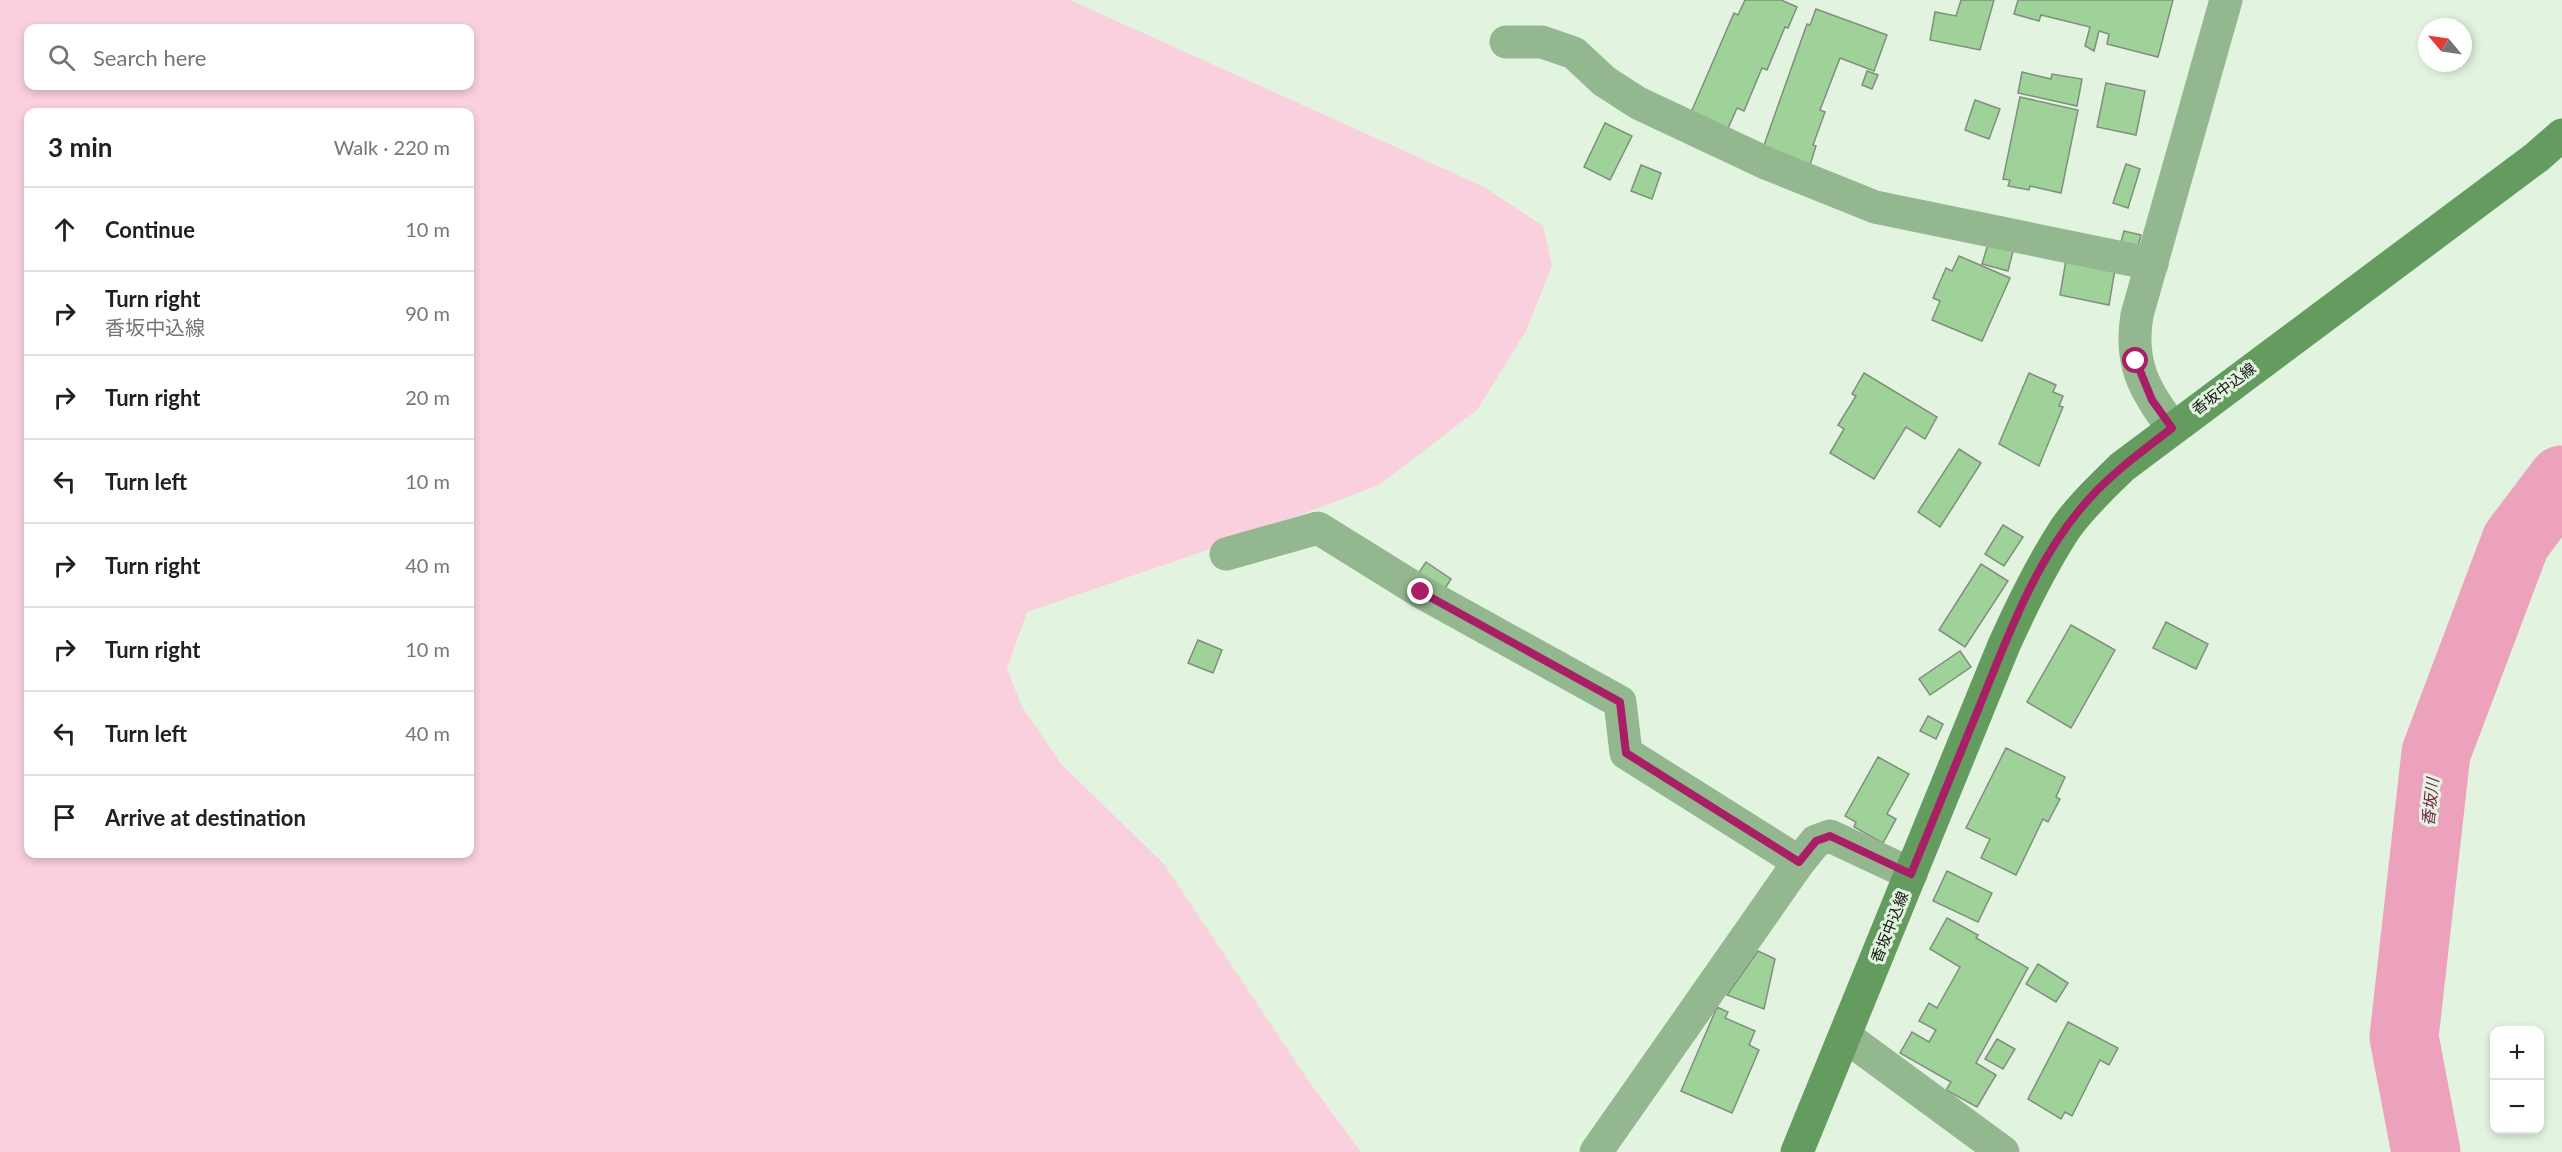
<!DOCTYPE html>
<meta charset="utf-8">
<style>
:root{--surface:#fff;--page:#f2f2f2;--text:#202124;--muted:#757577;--line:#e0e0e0}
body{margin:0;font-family:Lato,"Noto Sans JP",sans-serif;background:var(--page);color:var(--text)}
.controls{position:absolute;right:18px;bottom:18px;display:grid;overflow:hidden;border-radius:12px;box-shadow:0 3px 9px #0003}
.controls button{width:54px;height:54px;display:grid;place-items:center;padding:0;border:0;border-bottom:2px solid var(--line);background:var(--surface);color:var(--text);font:30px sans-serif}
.compass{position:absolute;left:2418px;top:18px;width:54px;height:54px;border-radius:50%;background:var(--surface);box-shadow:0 3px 9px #0003;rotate:299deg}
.stop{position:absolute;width:18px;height:18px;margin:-14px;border:4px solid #a81f65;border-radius:50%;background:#fff}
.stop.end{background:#a81f65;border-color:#fff;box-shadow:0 2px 6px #0008}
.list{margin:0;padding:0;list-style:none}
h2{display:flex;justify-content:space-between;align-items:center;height:78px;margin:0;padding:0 24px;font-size:26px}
h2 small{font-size:20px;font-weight:400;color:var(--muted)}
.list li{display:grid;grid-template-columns:39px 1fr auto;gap:18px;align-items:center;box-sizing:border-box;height:84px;padding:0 24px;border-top:2px solid var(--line)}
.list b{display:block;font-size:22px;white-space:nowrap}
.list p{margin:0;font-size:20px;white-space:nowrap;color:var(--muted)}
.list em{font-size:20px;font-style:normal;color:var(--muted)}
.icon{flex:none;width:33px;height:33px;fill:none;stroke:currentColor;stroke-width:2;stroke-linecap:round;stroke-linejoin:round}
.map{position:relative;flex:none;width:2562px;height:1152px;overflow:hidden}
.search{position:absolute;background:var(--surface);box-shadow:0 3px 9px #0003;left:24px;top:24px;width:450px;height:66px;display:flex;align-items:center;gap:15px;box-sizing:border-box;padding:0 21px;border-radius:12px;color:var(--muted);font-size:22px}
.panel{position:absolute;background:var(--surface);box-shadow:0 3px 9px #0003;left:24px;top:108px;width:450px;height:750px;border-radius:12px}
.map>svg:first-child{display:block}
.green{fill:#facfde;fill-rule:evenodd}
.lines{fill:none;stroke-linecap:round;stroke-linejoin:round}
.river{stroke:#eca2bd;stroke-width:69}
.building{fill:#9fd299;stroke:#7f8f7d;stroke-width:1.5}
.street{stroke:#93b78f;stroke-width:33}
.secondary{stroke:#649b5f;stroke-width:33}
.route{stroke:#a81f65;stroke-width:8}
.labels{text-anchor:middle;stroke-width:6;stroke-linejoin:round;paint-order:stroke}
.street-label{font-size:15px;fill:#0f150f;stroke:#e2f4e0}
.water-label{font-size:16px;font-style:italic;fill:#762149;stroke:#e2f4e0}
</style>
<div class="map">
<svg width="2562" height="1152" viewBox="0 0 2562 1152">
<rect width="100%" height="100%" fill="#e2f4e0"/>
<!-- green -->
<path class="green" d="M0,0H1070L1484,187L1543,226L1552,265L1526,331L1477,410L1379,485L1216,547L1027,612L1007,668L1021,705L1061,764L1164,864L1310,1083L1361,1152H0ZM28,28H470V86H28ZM28,112H470V854H28Z"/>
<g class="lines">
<!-- river -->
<polyline class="river" points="2426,1152 2404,1037 2436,753 2516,541 2562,480"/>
</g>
<!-- building -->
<g class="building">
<polygon points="1745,0 1781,0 1797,7 1788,28 1785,27 1767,70 1762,68 1744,111 1737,108 1726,133 1689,117 1734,13 1738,15"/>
<polygon points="1961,0 1994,0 1980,50 1930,40 1935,12 1956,16"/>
<polygon points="2018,0 2173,0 2158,57 2107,44 2109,34 2099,31 2094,51 2085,46 2090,27 2041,15 2039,21 2014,14"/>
<polygon points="1816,9 1887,35 1874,71 1840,58 1820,110 1825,112 1813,145 1816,146 1809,168 1763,148 1807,24 1810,25"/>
<polygon points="1867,71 1878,75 1872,89 1862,85"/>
<polygon points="2022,72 2051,79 2052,74 2082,79 2077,106 2018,93"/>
<polygon points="2106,83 2145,91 2136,135 2097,127"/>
<polygon points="2020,97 2078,110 2061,193 2030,186 2029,190 2008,186 2010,180 2003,179"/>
<polygon points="1975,100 2000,109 1989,139 1965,130"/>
<polygon points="1605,123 1632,136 1610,180 1584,167"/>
<polygon points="2126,164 2140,169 2128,208 2113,203"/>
<polygon points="1641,165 1661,173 1652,199 1631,191"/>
<polygon points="2124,231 2141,235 2137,250 2120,246"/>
<polygon points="1988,244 2013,251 2008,271 1982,264"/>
<polygon points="1959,256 2010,278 1982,341 1932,320 1940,301 1933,298 1946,268 1952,271"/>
<polygon points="2066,260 2115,269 2109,305 2060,295"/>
<polygon points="1864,373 1937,417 1925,439 1906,427 1874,479 1830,453 1844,429 1838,425 1856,396 1852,394"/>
<polygon points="2029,373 2056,385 2053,392 2063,396 2059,406 2063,407 2039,466 1999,444"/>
<polygon points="1959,449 1981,463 1940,527 1918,512"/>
<polygon points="2003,525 2023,537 2004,566 1985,554"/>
<polygon points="1426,562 1451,579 1444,590 1416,577"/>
<polygon points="1981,564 2008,581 1965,647 1939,630"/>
<polygon points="2166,622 2208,644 2196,669 2153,648"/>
<polygon points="2071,625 2115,650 2071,728 2027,702"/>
<polygon points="1198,640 1222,650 1213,673 1188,663"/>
<polygon points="1960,651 1971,667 1930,695 1919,679"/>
<polygon points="1928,716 1943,724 1936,739 1920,731"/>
<polygon points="2006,748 2065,777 2056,797 2060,799 2048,822 2043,819 2016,875 1981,858 1990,839 1966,828"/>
<polygon points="1878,757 1909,774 1887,814 1896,819 1883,843 1854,827 1856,822 1845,816"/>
<polygon points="1947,871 1992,893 1978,922 1933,901"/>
<polygon points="1947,918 1978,935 1976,938 2028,968 1976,1063 1996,1075 1977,1107 1946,1090 1951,1082 1900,1053 1912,1032 1929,1042 1936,1030 1919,1021 1929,1003 1937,1008 1960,967 1930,949"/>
<polygon points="1758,951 1775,959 1764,1009 1727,995"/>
<polygon points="2038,964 2068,983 2056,1002 2026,984"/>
<polygon points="1717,1007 1728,1012 1725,1018 1755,1031 1749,1045 1759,1050 1732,1113 1681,1091"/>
<polygon points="2068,1022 2118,1048 2109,1065 2100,1060 2072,1116 2065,1112 2061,1119 2028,1099"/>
<polygon points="1997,1039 2015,1049 2003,1069 1985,1059"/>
</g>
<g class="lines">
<!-- street -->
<g class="street">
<polyline points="1506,42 1542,42 1574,53 1604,81 1638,103 1768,164 1875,207 2152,264"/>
<path d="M2172,427C2144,390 2129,363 2137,315L2226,0"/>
<polyline points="1226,554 1318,528 1421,592 1620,702 1626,753 1799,862"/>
<polyline points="1845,1036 2003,1152"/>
<polyline points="1596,1152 1799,862 1816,841 1830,836 1911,874"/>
</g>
<!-- secondary -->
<path class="secondary" d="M1797,1152L2004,645C2022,605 2041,566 2065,529C2081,506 2102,487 2122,467L2537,157L2562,135"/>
</g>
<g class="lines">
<!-- route -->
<path class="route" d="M1421,592L1620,702L1626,753L1799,862L1816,841L1830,836L1911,874C1935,816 1958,758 1982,700C2010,630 2038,555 2089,499C2113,472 2144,450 2172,428L2152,400L2136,361"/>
</g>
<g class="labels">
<!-- street labels -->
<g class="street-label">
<text transform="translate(2224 389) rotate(-37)" y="5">香坂中込線</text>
<text transform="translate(1890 927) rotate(-68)" y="5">香坂中込線</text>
</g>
<!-- water labels -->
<g class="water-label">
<text transform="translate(2430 802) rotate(-84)" y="6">香坂川</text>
</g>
</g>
</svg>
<div class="controls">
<button>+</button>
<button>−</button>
</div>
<svg class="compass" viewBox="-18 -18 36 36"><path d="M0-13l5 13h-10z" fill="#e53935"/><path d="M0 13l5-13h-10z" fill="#757577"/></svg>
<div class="stop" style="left:2136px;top:361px"></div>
<div class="stop end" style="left:1421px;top:592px"></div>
<div class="search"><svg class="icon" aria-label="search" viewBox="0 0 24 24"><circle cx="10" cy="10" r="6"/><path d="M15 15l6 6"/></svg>Search here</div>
<section class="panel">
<h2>3 min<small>Walk · 220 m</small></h2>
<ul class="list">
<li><svg class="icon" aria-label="ahead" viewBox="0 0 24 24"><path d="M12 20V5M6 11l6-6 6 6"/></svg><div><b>Continue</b></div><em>10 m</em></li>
<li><svg class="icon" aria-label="right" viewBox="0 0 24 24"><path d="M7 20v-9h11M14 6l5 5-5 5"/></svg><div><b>Turn right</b><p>香坂中込線</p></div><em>90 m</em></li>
<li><svg class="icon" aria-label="right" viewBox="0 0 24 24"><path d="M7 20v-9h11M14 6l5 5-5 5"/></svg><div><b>Turn right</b></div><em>20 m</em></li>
<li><svg class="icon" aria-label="left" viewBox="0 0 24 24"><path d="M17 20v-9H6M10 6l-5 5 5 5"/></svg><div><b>Turn left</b></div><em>10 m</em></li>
<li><svg class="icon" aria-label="right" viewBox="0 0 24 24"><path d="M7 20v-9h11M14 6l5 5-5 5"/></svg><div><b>Turn right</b></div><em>40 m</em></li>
<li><svg class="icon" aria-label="right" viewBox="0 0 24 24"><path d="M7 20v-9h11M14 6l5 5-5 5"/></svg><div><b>Turn right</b></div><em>10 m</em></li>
<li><svg class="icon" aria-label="left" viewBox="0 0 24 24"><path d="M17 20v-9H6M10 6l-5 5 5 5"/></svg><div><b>Turn left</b></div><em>40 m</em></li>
<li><svg class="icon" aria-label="arrive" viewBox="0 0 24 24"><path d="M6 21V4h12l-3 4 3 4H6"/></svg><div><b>Arrive at destination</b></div></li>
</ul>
</section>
</div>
